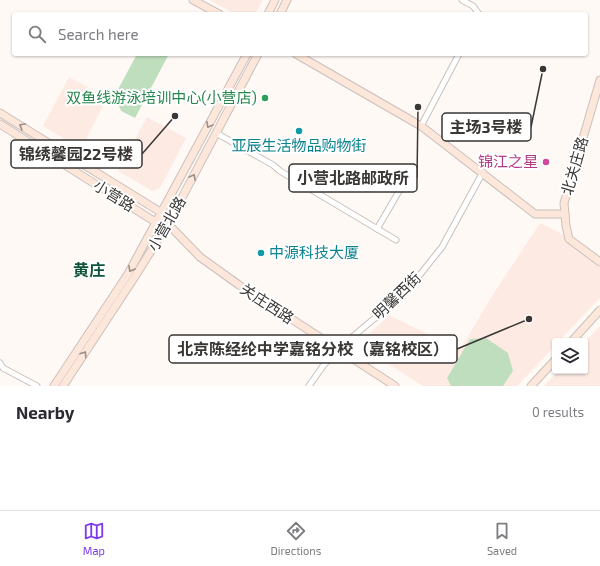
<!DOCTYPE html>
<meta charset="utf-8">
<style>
:root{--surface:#fff;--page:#f2f2f3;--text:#2b2b33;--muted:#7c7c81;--line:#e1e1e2;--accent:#7c3aed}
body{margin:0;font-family:"Exo 2","Noto Sans SC",sans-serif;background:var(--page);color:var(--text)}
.controls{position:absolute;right:12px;bottom:12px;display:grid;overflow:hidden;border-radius:4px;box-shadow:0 1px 3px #0004}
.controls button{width:36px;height:36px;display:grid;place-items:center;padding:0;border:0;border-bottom:1px solid var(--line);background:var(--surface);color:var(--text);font:20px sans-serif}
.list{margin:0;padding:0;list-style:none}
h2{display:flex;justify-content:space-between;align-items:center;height:52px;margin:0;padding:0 16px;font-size:17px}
h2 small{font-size:13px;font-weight:400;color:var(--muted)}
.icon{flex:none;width:22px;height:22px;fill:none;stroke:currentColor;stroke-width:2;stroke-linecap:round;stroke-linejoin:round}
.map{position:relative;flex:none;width:600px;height:386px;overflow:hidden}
.search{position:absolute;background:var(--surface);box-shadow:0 1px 3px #0004;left:12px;right:12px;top:12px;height:44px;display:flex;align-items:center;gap:10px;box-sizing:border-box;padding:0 14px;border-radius:4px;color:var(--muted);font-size:15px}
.sheet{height:124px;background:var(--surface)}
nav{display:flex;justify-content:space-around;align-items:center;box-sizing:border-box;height:56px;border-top:1px solid var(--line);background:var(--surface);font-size:11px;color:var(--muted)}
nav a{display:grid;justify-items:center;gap:2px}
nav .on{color:var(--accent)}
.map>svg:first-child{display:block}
.built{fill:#fdebe3}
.green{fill:#bfdebe}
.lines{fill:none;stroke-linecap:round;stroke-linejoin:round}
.street-casing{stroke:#cac0bc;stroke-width:7}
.secondary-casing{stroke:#cac0bc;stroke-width:9}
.street{stroke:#fff;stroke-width:5}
.secondary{stroke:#fde6da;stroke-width:7}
.oneway{stroke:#9b8e87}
.leisure-dot{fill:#2e9e5b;stroke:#fff;stroke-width:1.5}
.culture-dot{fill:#0f9aa8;stroke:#fff;stroke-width:1.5}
.hotel-dot{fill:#d1479c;stroke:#fff;stroke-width:1.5}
.labels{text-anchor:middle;stroke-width:4;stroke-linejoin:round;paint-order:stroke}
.leisure-label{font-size:15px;fill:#27864d;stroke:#fff;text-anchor:end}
.culture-label{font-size:15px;fill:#0d838f;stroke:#fff}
.hotel-label{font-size:15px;fill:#b23c85;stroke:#fff;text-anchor:end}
.street-label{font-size:15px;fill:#393634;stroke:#fff}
.neighbourhood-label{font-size:16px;font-weight:bold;fill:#0e553b;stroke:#fff}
.leader{fill:none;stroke:#393634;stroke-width:1.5}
.callout-dot{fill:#393634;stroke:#fff;stroke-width:1.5}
.callout{fill:#fff;stroke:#393634;stroke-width:1.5}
.callout-label{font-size:16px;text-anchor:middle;font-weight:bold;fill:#393634}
</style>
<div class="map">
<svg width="600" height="386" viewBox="0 0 600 386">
<rect width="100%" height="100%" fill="#fff9f6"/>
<!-- built -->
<g class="built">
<polygon points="209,0 263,0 255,14 235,14"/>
<polygon points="69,77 107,98 81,149 43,126"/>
<polygon points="147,117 186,138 160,188 152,191 118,171"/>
<polygon points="540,223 564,235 577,249 600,267 600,298 559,341 555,341 555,346 517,386 423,386 358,345 389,315 460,350 492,296"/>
<polygon points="600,326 600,386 544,386 558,371 585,371 585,342"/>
</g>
<!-- green -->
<g class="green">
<polygon points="137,54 169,54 135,118 121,111 115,95"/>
<polygon points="486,338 508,353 513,371 503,386 451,386 447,378 470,339"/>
</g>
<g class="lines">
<!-- street casing -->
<g class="street-casing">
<g id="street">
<polyline points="462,0 473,6 479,14"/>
<polyline points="421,126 459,54"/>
<polyline points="216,133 273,165 280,171 396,240"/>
<polyline points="377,229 412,169"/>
<polyline points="0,363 3,368 37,386"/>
<polyline points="309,386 323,366 338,349 407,291 442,247 483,172"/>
</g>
</g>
<!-- secondary casing -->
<g class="secondary-casing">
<g id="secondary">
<polyline points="193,0 219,14"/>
<polyline points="268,14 275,0"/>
<polyline points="280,14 287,0"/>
<polyline points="296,54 421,126 535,214 565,214"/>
<polyline points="600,80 564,203 566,226 569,239 600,262"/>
<polyline points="0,113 162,213"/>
<polyline points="0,124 157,223 168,224"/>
<polyline points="162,213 168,224 200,257 239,285 395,386"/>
<polyline points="572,341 600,310"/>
<polyline points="54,386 128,274 247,54"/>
<polyline points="63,386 134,278 168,224 258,54"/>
<polyline points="531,386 555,360"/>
</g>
</g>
<!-- street -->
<use href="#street" class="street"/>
<!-- secondary -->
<use href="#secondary" class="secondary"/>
</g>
<!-- one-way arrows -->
<defs><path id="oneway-chevron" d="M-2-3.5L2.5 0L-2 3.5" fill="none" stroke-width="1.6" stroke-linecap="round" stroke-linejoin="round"/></defs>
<g class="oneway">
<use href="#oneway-chevron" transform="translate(209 125) rotate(118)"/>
<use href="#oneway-chevron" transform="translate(22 126) rotate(-149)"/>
<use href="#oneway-chevron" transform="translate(193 177) rotate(-62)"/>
<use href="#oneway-chevron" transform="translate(131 269) rotate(119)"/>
<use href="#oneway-chevron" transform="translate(84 354) rotate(-56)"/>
</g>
<!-- markers -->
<circle class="leisure-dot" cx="265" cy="98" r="4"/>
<g class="culture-dot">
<circle cx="299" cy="131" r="4"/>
<circle cx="261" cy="253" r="4"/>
</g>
<circle class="hotel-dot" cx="546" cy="162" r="4"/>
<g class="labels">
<!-- leisure labels -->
<g class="leisure-label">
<text x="257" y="103">双鱼线游泳培训中心(小营店)</text>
</g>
<!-- culture labels -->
<g class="culture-label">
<text x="299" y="151">亚辰生活物品购物街</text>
<text x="269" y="258" text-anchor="start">中源科技大厦</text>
</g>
<!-- hotel labels -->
<g class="hotel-label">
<text x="538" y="167">锦江之星</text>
</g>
<!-- street labels -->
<g class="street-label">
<text transform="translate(575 166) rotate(-74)" y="5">北关庄路</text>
<text transform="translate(114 196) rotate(32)" y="5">小营路</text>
<text transform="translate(167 224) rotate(-60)" y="5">小营北路</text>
<text transform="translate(397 296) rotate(-44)" y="5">明馨西街</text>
<text transform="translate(267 304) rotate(33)" y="5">关庄西路</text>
</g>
<!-- neighbourhood labels -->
<g class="neighbourhood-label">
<text x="89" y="276">黄庄</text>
</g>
</g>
<!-- callouts -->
<path class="leader" d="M543 69L531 127M175 116L142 154M418 107L417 178M529 319L457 349"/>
<g class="callout-dot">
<circle cx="543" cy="69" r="4"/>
<circle cx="175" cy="116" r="4"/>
<circle cx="418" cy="107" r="4"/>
<circle cx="529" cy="319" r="4"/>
</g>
<g class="callout">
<rect x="442" y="113" width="89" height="28" rx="4"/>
<rect x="11" y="140" width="131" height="28" rx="4"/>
<rect x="289" y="164" width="128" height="28" rx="4"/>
<rect x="169" y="335" width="288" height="28" rx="4"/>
</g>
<g class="callout-label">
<text x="486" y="133">主场3号楼</text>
<text x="76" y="160">锦绣馨园22号楼</text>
<text x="353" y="184">小营北路邮政所</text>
<text x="313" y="355">北京陈经纶中学嘉铭分校（嘉铭校区）</text>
</g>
</svg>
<div class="controls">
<button><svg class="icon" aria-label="layers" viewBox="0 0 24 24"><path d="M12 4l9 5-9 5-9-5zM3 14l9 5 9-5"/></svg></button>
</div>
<div class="search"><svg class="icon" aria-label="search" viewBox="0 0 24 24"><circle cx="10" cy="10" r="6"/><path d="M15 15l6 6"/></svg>Search here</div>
</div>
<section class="sheet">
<h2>Nearby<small>0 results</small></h2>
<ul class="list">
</ul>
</section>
<nav>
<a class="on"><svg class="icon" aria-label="map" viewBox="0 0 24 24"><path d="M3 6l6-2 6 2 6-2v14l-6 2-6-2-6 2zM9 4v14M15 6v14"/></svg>Map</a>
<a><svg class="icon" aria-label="directions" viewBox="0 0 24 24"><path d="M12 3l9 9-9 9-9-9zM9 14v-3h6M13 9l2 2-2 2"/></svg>Directions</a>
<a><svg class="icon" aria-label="saved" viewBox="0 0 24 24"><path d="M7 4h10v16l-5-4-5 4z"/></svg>Saved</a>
</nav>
